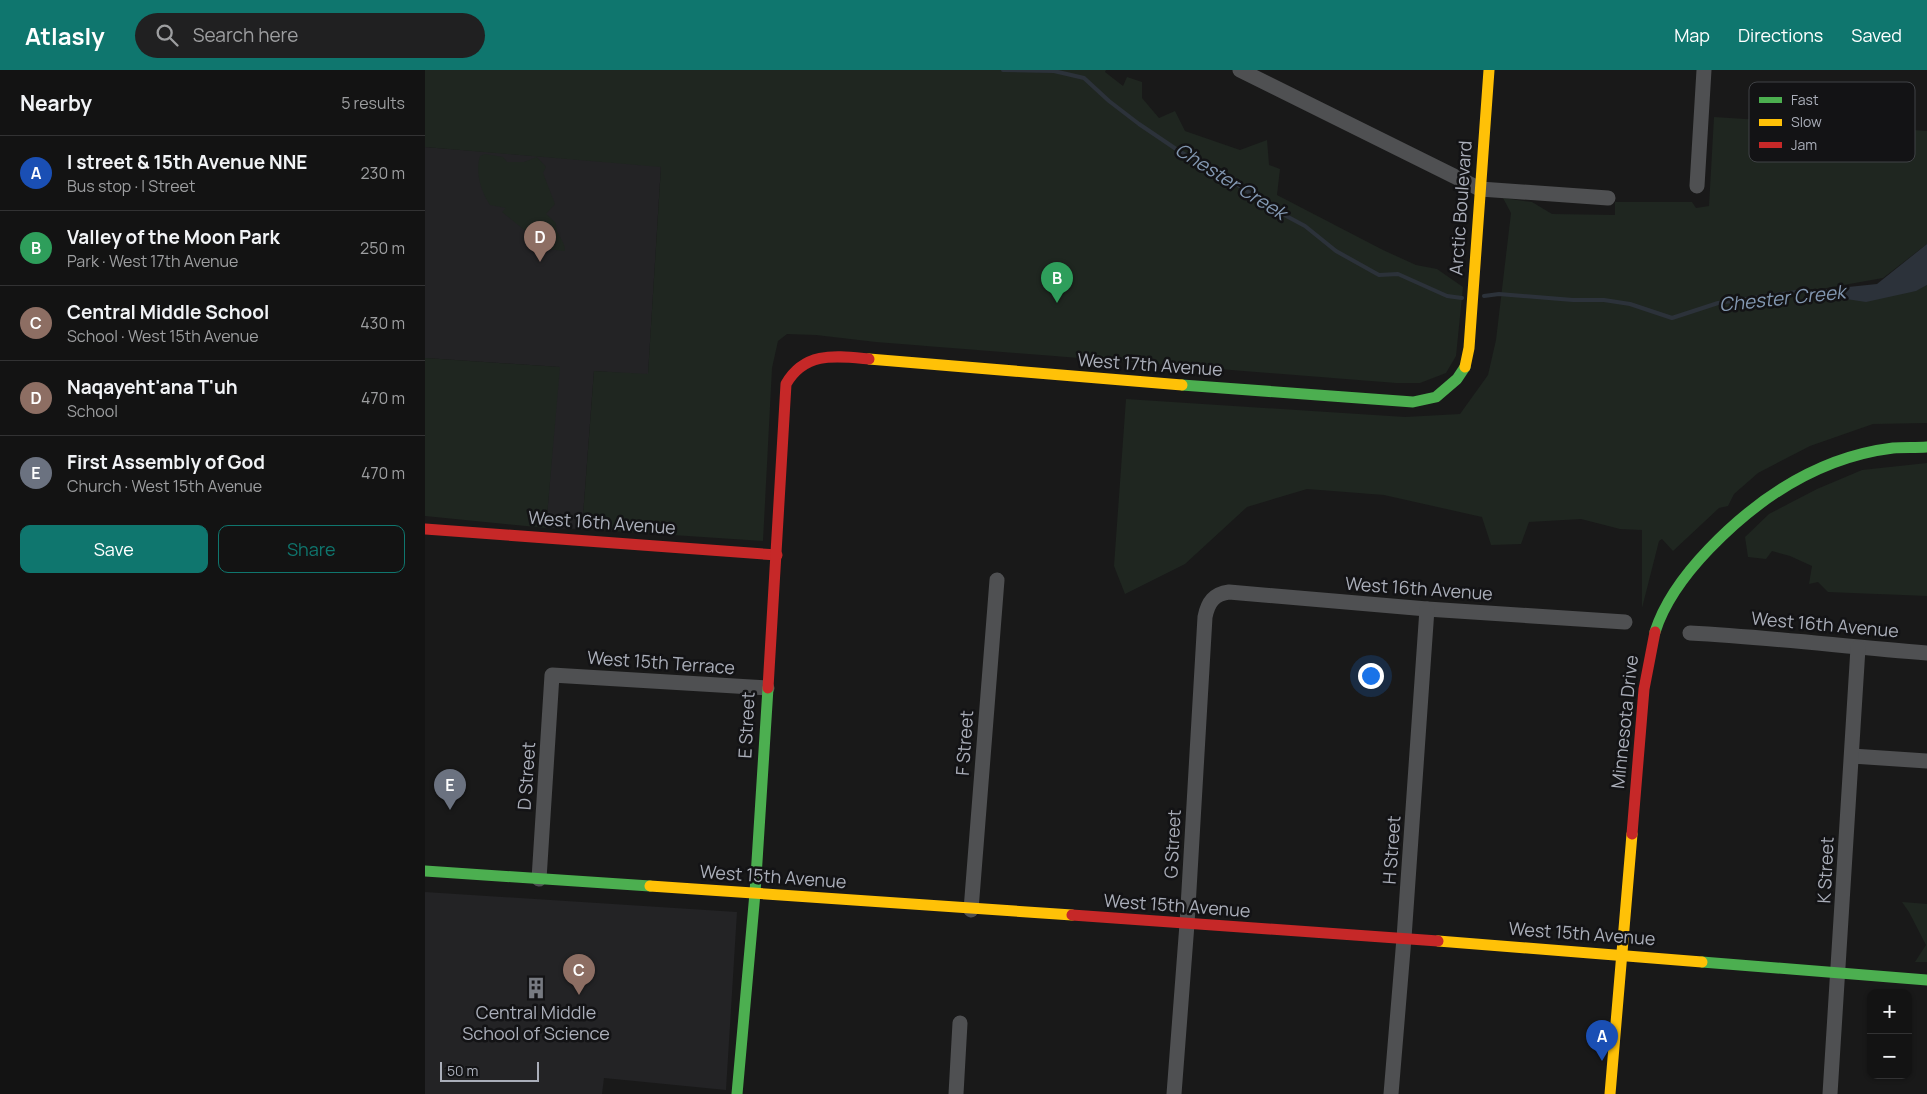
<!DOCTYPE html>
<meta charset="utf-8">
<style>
:root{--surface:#131313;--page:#202021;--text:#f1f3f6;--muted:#9d9ea0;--line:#323233;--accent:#0f766e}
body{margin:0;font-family:Manrope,sans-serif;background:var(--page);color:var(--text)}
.controls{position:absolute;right:15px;bottom:15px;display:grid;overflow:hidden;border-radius:10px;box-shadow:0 1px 4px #0004}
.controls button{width:45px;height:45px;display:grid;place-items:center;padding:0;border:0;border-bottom:1px solid var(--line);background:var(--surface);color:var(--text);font:25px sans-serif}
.scale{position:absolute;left:15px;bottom:12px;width:99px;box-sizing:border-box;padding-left:5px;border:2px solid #aaaeb9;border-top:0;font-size:14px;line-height:18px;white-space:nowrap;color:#aaaeb9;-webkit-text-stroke:4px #131315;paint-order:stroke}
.you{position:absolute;left:945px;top:605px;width:18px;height:18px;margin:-12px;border:4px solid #fff;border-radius:50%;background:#1a73e8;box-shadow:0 0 0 8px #1a73e833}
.badge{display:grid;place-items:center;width:32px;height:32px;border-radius:50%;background:var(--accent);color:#fff;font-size:16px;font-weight:700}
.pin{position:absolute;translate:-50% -41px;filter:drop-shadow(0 1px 2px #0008)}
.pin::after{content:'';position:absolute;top:26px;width:18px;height:15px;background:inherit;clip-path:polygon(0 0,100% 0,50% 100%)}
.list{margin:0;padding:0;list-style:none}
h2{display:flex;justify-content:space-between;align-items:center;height:65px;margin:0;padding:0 20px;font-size:21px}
h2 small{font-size:16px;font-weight:400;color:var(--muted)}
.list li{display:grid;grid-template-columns:32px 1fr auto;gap:15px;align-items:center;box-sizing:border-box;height:75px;padding:0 20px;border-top:1px solid var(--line)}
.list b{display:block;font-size:19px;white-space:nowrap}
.list p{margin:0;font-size:16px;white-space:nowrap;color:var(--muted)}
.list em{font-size:16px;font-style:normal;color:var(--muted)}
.actions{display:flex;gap:10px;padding:15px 20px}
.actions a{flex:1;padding:11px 0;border:1px solid var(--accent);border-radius:10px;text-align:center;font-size:18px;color:var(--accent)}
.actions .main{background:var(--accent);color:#fff}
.icon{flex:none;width:28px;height:28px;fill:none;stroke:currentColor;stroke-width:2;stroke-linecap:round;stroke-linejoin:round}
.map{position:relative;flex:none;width:1502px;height:1024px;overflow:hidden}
header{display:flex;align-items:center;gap:30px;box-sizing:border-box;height:70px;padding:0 25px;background:var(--accent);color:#fff}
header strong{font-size:24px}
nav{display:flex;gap:28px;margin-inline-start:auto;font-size:18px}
.search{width:350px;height:45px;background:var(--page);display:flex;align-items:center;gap:12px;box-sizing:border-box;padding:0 18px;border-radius:28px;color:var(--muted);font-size:19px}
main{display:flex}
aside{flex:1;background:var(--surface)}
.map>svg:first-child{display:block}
.built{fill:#232325}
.green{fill:#1f2620}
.water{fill:#2c323a}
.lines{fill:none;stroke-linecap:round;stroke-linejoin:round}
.stream{stroke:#2c323a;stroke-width:4}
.street{stroke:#4f5052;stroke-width:15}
.fast{stroke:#4caf50;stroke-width:11}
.slow{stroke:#ffc107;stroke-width:11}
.jam{stroke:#c62828;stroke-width:11}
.labels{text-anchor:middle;stroke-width:5;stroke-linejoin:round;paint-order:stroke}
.street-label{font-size:18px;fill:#aaaeb9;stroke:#131315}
.poi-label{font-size:18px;fill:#aaaeb9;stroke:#131315}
.water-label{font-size:19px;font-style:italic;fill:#8398b2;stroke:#131315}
.key{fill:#131315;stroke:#404246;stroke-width:1}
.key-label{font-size:14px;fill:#aaaeb9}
</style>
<header>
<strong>Atlasly</strong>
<div class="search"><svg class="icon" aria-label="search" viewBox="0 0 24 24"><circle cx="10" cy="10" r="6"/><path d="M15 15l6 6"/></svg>Search here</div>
<nav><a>Map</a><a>Directions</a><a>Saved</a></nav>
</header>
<main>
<aside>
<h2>Nearby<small>5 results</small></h2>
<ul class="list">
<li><span class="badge" style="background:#1a4fb4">A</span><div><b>I street &amp; 15th Avenue NNE</b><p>Bus stop · I Street</p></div><em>230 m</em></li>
<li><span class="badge" style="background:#2e9e5b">B</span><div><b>Valley of the Moon Park</b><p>Park · West 17th Avenue</p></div><em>250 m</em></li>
<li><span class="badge" style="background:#8d6e63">C</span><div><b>Central Middle School</b><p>School · West 15th Avenue</p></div><em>430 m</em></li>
<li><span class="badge" style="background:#8d6e63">D</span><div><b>Naqayeht'ana T'uh</b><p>School</p></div><em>470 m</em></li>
<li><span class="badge" style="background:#6b7280">E</span><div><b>First Assembly of God</b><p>Church · West 15th Avenue</p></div><em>470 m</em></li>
</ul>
<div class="actions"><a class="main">Save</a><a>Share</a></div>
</aside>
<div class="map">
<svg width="1502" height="1024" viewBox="0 0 1502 1024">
<rect width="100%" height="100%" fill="#191919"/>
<!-- built -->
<g class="built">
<polygon points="0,77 236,96 223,305 169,301 157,459 121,458 134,297 0,288"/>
<polygon points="0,822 312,842 301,1020 179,1008 177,1024 0,1024"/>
</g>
<!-- green -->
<g class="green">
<polygon points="0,0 681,0 680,2 698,16 702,7 717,12 717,28 734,48 750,41 760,61 815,80 842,70 844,95 855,99 852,125 958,180 991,195 1012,199 1038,217 1031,286 1021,303 995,313 971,313 451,272 391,265 362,264 353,271 347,298 338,471 157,459 169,301 223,304 236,97 0,77"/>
<polygon points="1369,41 1420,47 1432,56 1502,61 1502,174 1458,208 1396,219 1428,224 1490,221 1502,215 1502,353 1448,354 1385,376 1333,403 1309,424 1303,436 1294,438 1248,481 1237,469 1234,471 1217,538 1217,460 1195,459 1156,449 1104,452 1096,474 1066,475 1057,447 959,425 882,419 822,437 760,494 700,524 689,496 701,329 980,347 1035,344 1063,305 1071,270 1086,143 1078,128 1107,132 1127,144 1190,145 1190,132 1267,132 1271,138 1284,136 1289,47 1369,52"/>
<path d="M60,84L78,87L82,92H99L112,87L121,97L118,103L130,134L121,144L131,153C130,166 140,169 140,181L111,178V175L114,165L113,161L108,167L77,142L81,138L65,135C56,122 50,102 55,86Z"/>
<polygon points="0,288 135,297 121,458 0,446"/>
<polygon points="1502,393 1502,526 1403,522 1393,512 1384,514 1387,496 1365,486 1347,481 1341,489 1323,487 1320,467 1344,444 1392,419 1437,400"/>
<polygon points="1477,832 1502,834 1502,892 1490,892 1501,875 1484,842"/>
</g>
<!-- water -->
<polygon class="water" points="1502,174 1502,215 1491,221 1441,232 1375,222 1452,214"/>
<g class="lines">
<!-- stream -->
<g class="stream">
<polyline points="578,0 629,1 659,8 684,31 714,54 754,81 807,111 850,140 880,156 911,181 954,205 973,204 1022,226 1037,228"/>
<polyline points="1059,226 1074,224 1148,230 1179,230 1205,234 1247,248 1293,233 1378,221"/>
</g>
<!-- street -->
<g class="street">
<polyline points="815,0 1055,119 1183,128"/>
<polyline points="1272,116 1279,0"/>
<path d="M1265,563C1344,567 1423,577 1502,583"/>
<polyline points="1427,686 1502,691"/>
<polyline points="114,809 127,605 342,618"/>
<polyline points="546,840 572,510"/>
<polyline points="531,1024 535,953"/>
<path d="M749,1024L762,854L780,547C783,532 789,524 804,522L1002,539L1200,552"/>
<polyline points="966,1024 979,868 1002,539"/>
<polyline points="1405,1024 1433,578"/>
</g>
<!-- fast -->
<g class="fast">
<polyline points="757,315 988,332 1011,327 1032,309 1040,297"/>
<path d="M1230,562C1240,530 1261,503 1284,479C1334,427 1394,387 1468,378C1479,377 1491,378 1502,377"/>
<polyline points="0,801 225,816"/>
<polyline points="1277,892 1502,910"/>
<polyline points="312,1024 330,823 343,618"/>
</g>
<!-- slow -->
<g class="slow">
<polyline points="444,289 757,315"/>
<polyline points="1040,297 1044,278 1064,0"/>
<polyline points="225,816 647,845"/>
<polyline points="1013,871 1277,892"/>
<polyline points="1185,1024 1207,764"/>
</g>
<!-- jam -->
<g class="jam">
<polyline points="0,459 352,485"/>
<path d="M343,618L361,314C380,281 411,286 444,289"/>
<polyline points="1207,764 1219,619 1230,562"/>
<polyline points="647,845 1013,871"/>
</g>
</g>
<!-- icons -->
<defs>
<g id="building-bare" transform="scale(1.725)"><path d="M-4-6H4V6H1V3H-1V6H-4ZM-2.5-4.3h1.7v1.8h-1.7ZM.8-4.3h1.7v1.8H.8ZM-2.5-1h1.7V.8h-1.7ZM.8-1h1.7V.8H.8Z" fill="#777a81" stroke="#131315" stroke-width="2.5" paint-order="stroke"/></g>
</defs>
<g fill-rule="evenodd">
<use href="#building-bare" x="111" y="918"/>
</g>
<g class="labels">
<!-- street labels -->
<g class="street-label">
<text transform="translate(1036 138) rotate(-86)" y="6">Arctic Boulevard</text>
<text transform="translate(725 295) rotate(4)" y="6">West 17th Avenue</text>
<text transform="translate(177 453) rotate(4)" y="6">West 16th Avenue</text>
<text transform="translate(994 519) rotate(4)" y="6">West 16th Avenue</text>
<text transform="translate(1400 555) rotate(5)" y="6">West 16th Avenue</text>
<text transform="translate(236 593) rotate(4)" y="6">West 15th Terrace</text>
<text transform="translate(1200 652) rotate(-84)" y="6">Minnesota Drive</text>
<text transform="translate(322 655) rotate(-87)" y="6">E Street</text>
<text transform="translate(540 673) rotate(-86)" y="6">F Street</text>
<text transform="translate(102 706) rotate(-86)" y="6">D Street</text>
<text transform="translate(748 774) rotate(-87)" y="6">G Street</text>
<text transform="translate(967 780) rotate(-86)" y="6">H Street</text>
<text transform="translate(1401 800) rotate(-87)" y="6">K Street</text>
<text transform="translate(348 807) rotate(4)" y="6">West 15th Avenue</text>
<text transform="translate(752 836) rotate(4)" y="6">West 15th Avenue</text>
<text transform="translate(1157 864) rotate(4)" y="6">West 15th Avenue</text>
</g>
<!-- poi labels -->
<g class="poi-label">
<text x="111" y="949">Central Middle<tspan x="111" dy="21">School of Science</tspan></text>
</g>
<!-- water labels -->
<g class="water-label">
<text transform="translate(806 111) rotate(32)" y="7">Chester Creek</text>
<text transform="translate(1357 228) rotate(-6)" y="7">Chester Creek</text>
</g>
</g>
<!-- legend -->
<rect x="1324" y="12" width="166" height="80" rx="8" class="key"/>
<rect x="1334" y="27" width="23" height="6" fill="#4caf50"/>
<rect x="1334" y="49" width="23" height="7" fill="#ffc107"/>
<rect x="1334" y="72" width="23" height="6" fill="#c62828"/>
<g class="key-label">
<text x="1366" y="35">Fast</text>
<text x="1366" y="57">Slow</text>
<text x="1366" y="80">Jam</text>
</g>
</svg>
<div class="controls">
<button>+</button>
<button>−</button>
</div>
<div class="scale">50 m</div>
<div class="you"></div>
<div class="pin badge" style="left:1177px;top:991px;background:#1a4fb4">A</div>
<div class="pin badge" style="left:632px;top:233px;background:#2e9e5b">B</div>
<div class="pin badge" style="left:154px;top:925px;background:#8d6e63">C</div>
<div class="pin badge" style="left:115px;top:192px;background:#8d6e63">D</div>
<div class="pin badge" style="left:25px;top:740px;background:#6b7280">E</div>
</div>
</main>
